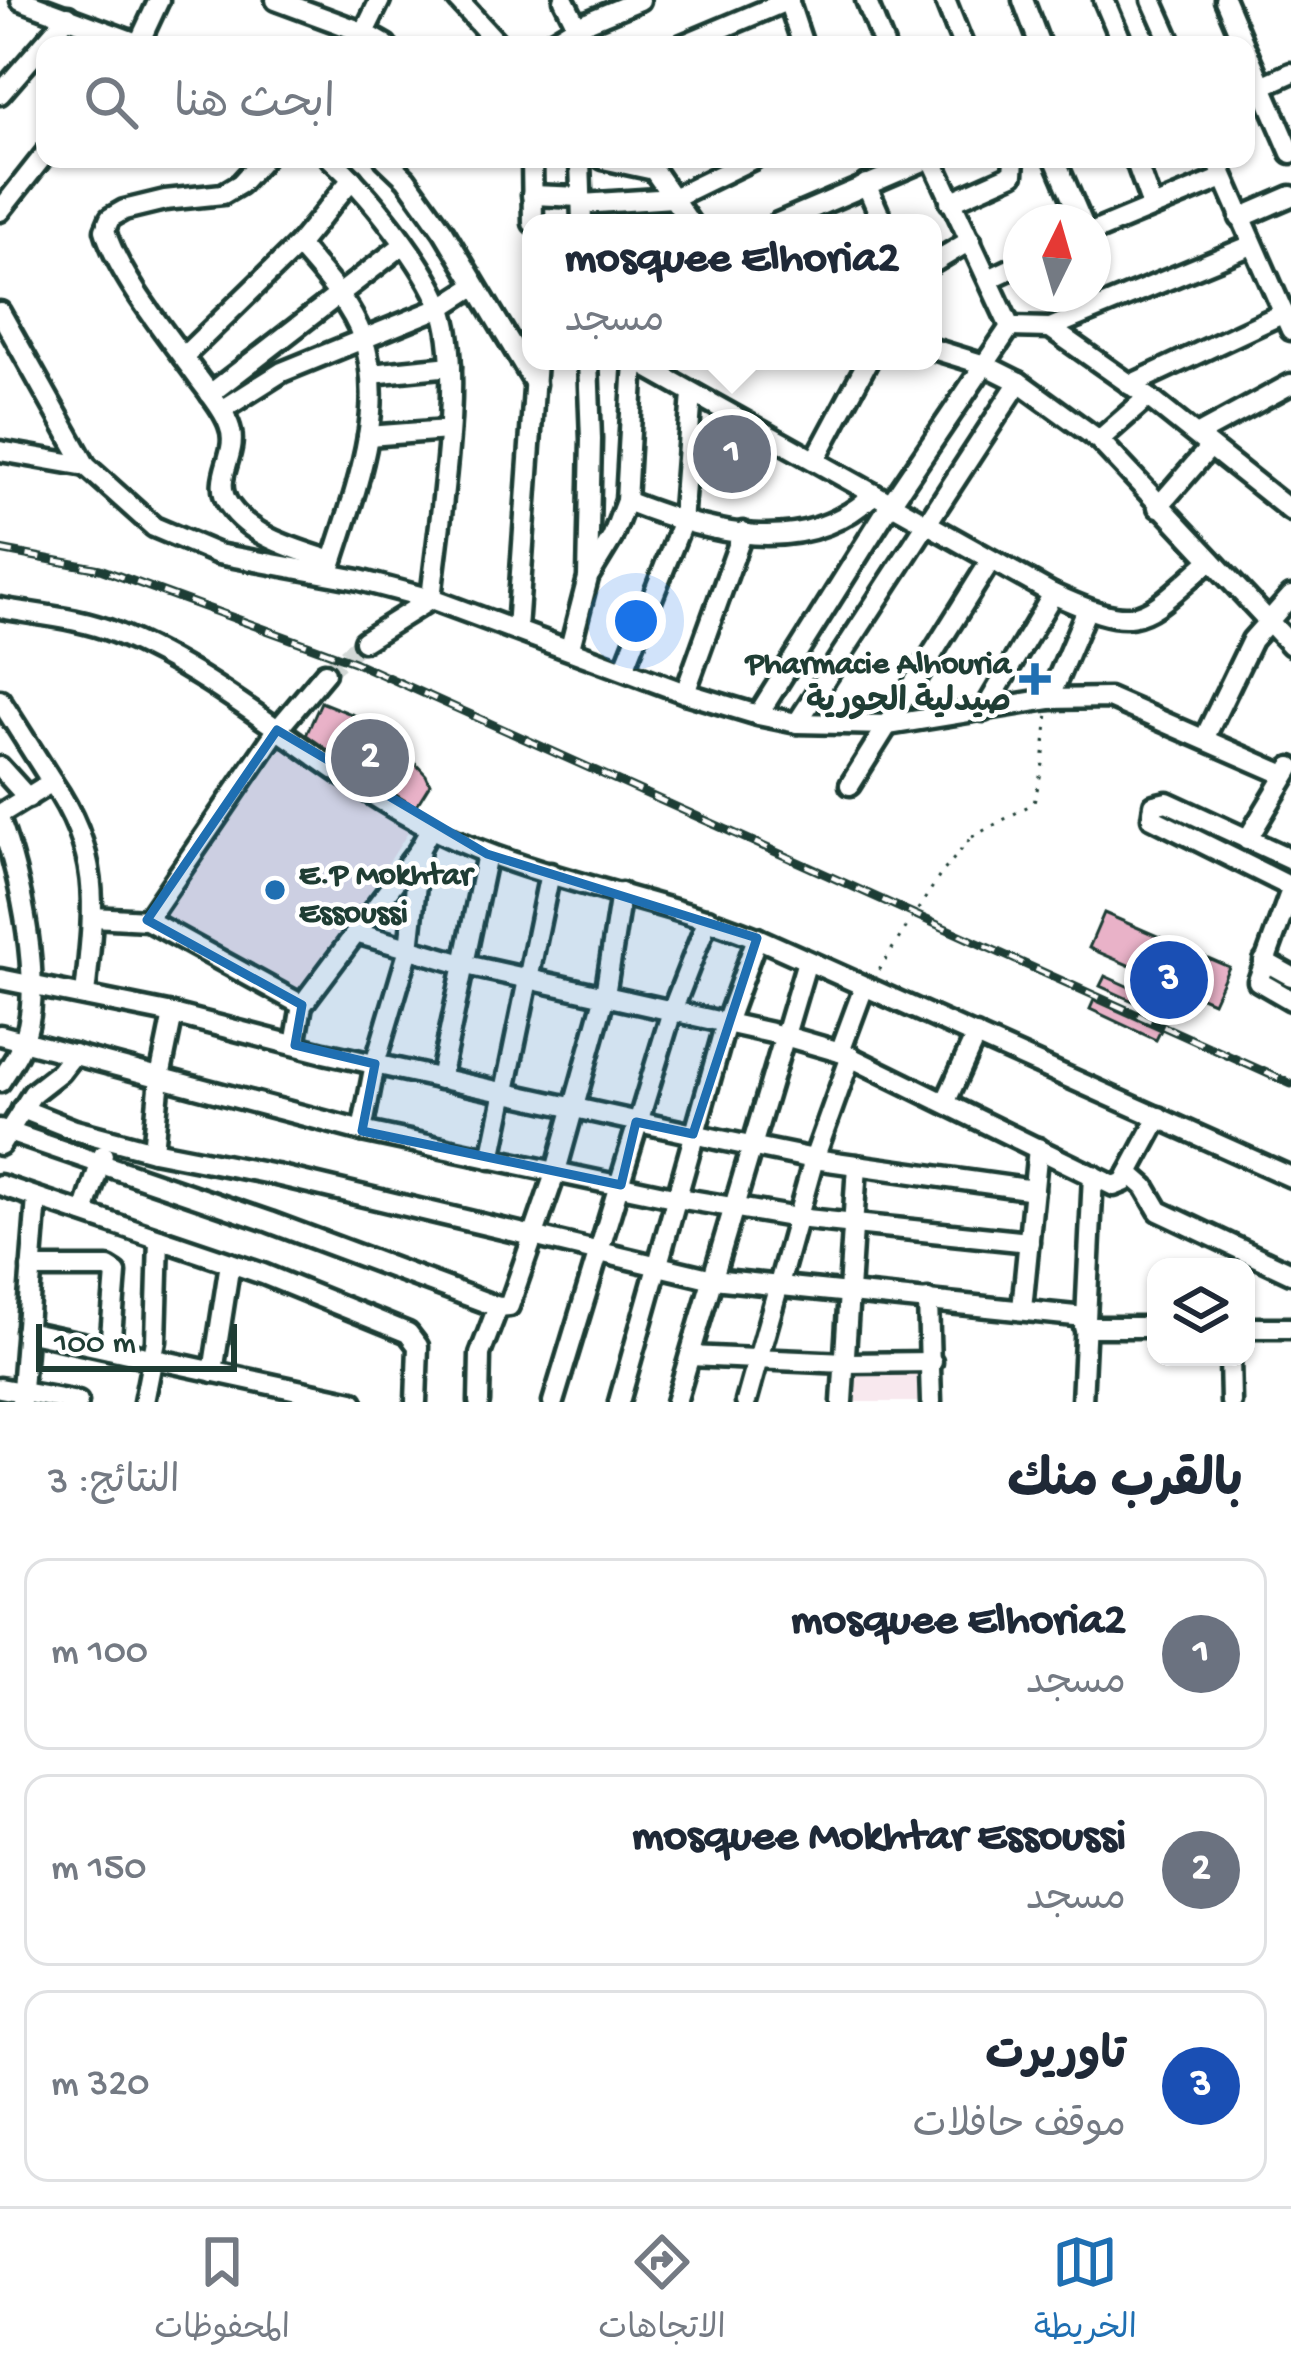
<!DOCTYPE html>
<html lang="ar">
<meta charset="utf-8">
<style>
:root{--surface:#fff;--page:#f2f2f3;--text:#1f2937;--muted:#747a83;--line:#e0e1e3;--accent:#1f6fb2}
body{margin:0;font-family:"Gochi Hand","Playpen Sans Arabic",sans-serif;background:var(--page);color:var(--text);direction:rtl}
.controls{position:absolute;right:36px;bottom:36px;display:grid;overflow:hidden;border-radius:24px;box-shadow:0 3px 9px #0004}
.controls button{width:108px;height:108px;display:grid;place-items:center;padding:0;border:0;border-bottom:3px solid var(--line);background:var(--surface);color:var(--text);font:60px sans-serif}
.compass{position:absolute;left:1003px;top:204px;width:108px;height:108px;border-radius:50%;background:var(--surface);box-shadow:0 3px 9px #0004;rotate:5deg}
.scale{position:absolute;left:36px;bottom:30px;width:201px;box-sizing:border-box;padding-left:12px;border:6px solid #1f3d34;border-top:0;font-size:33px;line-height:42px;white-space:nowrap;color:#1f3d34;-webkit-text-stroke:9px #fff;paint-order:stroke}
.you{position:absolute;left:636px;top:621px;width:42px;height:42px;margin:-30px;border:9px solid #fff;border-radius:50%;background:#1a73e8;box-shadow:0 0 0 18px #1a73e833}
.badge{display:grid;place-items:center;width:78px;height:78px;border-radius:50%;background:var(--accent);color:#fff;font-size:39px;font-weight:700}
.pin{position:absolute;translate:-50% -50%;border:6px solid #fff;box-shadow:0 3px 12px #0006}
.popup{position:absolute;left:522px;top:214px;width:420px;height:156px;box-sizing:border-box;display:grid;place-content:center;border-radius:24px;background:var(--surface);filter:drop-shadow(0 3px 9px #0005);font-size:39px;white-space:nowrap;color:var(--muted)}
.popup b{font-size:45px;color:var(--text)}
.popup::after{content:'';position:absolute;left:50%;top:100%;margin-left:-24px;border:24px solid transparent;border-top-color:var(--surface)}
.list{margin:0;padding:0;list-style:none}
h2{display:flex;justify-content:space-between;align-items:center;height:156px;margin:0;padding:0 48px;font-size:51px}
h2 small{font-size:39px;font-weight:400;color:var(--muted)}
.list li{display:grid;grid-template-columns:78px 1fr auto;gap:36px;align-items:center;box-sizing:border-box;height:192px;margin:0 24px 24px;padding:0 24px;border:3px solid var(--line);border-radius:24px}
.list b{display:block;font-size:45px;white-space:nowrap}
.list p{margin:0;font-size:39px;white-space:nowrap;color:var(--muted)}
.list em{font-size:39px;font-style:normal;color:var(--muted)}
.icon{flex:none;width:66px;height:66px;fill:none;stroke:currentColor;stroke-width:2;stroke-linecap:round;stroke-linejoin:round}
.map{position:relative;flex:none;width:1291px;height:1402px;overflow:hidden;direction:ltr}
.search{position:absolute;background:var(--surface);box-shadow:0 3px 9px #0004;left:36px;right:36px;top:36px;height:132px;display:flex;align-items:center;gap:30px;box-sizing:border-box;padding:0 42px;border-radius:24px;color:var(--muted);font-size:45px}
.sheet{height:804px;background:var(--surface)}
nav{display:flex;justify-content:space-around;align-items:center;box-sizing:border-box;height:168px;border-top:3px solid var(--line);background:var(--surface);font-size:33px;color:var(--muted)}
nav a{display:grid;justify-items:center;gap:6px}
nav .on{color:var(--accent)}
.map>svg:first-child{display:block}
.built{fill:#f8e8ee}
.building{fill:#e9b2c8;stroke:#1f3d34;stroke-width:3}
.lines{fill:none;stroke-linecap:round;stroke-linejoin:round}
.minor-tunnel{stroke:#d2d8d6;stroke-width:18;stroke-dasharray:18 9;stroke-linecap:butt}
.minor-casing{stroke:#1f3d34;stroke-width:27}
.path{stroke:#1f3d34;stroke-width:3;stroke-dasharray:3 9;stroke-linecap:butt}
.minor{stroke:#fff;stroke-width:18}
.rail-casing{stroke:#1f3d34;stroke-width:9}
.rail{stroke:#fff;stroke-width:4.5;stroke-dasharray:14;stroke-linecap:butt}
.path-bridge{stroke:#1f3d34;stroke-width:3;stroke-dasharray:3 9;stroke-linecap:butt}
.marked{fill:#1f6fb2;fill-opacity:0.2;stroke:#1f6fb2;stroke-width:9;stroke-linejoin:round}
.poi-dot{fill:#1f6fb2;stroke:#fff;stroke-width:4.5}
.labels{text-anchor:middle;stroke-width:9;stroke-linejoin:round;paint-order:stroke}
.poi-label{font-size:33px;font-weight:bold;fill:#1f3d34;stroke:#fff;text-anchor:end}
</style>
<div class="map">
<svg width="1291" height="1402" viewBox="0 0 1291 1402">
<rect width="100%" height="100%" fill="#fff"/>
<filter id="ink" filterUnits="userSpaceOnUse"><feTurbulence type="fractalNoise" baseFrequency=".00833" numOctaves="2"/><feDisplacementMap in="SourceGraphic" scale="24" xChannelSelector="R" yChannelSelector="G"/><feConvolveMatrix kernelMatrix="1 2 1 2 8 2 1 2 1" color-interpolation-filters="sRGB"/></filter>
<g filter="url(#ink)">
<!-- built -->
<g class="built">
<polygon points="275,744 409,831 301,999 164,914"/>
<polygon points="849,1369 936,1370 935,1402 849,1402"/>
</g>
<!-- building -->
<g class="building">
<polygon points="730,425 750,436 736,479 715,472"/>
<polygon points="321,702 379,725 426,775 430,784 412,813 303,742"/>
<polygon points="1104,913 1229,967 1213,1002 1089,948"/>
<polygon points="1105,976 1171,1006 1166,1016 1100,986"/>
<polygon points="1094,1000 1161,1030 1156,1040 1090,1009"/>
</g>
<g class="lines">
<!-- minor-tunnel -->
<polyline class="minor-tunnel" points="325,673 364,641"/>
<!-- minor casing -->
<g class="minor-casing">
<g id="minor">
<polyline points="21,0 142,45"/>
<polyline points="276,0 365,33 386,45"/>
<polyline points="458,0 499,45"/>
<polyline points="564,0 577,26"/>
<polyline points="788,0 803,45"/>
<polyline points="866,0 884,45"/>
<polyline points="945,0 963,45"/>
<polyline points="1023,0 1040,45"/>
<polyline points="1104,0 1123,45"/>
<polyline points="1152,0 1172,45"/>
<polyline points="1225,0 1244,45"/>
<polyline points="138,45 159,0"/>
<polyline points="358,45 380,0"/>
<polyline points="546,45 577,26 640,0"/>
<polyline points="682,45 789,0"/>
<polyline points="1246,49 1291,153"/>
<polyline points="1246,93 1291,73"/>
<polyline points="0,94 68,16"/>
<path d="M263,159L240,184L223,194L165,200L124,210L110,218L105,230C118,276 171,340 199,379C210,394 223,408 229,425C241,454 210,477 229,505C252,538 296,549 332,561"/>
<path d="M331,159C367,191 423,262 441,306C466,367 438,529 431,599L364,641"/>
<polyline points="385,159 406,179 444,232 535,384"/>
<polyline points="532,159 533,223"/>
<polyline points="580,159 582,223"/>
<polyline points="603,159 654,170"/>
<polyline points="646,159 690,223"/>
<polyline points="932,159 1010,327"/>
<polyline points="1055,159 1082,222"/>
<polyline points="1135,159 1152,206"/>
<polyline points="1216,159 1291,330"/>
<polyline points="866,184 883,223"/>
<polyline points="532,195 581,197"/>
<polyline points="950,202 1013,174 1014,159"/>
<polyline points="582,204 673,198 753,159"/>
<polyline points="0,211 45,154"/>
<polyline points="1240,218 1291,196"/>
<polyline points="778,223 928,159"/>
<polyline points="1093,232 1223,178"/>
<path d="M298,245C321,273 349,301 362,336C390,411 351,501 329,573"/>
<polyline points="933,263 971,240"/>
<polyline points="989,279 1021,264"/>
<polyline points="0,312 86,466 154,527 218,554 359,580 431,599 685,693 758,715 797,723 888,725 1049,699 1109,698 1285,775"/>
<polyline points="1010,327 1050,328 1148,397 1291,511"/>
<polyline points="1050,328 1252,245"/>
<polyline points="933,349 985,365 1019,382 1099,440 1291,645"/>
<polyline points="183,357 298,245 352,179"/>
<path d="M636,361L1053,594C1143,635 1141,620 1211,560"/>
<polyline points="371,374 451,366"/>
<polyline points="1130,385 1284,313"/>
<polyline points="210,394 403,245"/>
<polyline points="222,410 282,372 442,307 473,287"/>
<polyline points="1197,435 1291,384"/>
<polyline points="368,436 448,430"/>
<polyline points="1099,440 1148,397"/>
<polyline points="0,451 86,466"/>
<polyline points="815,460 868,361"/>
<path d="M626,501C707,533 804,561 874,494"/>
<polyline points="1158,507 1210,447"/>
<polyline points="590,574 612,538 626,501 634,361"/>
<path d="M0,608C38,615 80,618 116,633C233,681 324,776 436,831C538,881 653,896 757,938L1291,1177"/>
<polyline points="517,629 536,361"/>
<polyline points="570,648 588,578 591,439 588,361"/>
<polyline points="624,669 682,523 692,394"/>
<polyline points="685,693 743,532"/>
<polyline points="1049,699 1087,609"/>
<polyline points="0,700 52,782 0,814"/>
<polyline points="984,711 1053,594"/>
<polyline points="758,715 891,503 1010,327"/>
<polyline points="797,723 1019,382"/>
<polyline points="1205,737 1252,640 1291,596"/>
<polyline points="0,767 28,798"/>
<path d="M52,782C103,856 94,910 85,995"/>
<polyline points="850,785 991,560"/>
<path d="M0,821C20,873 45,990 23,1042C18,1056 8,1069 0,1082"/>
<polyline points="1247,840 1291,767"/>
<polyline points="1291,859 1167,802 1154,805 1152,818 1291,887"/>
<polyline points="1291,890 1258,981 1291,1000"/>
<polyline points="93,917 147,920 302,1005"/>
<polyline points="147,920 277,730 325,673"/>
<polyline points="356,933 419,850"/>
<polyline points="1264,961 1291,976"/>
<polyline points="0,979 173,1014 324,1053 721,1140 814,1159 1034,1190"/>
<polyline points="0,1035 362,1131 678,1198 797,1218 1029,1242"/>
<polyline points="295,1045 302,1005 356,933 466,965 785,1036 840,1052 1114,1186 1124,1182 1159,1117"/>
<polyline points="840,1052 864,987"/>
<polyline points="440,1079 487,854"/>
<polyline points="946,1101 976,1035"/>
<polyline points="22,1109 75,1130 153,1151 276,1175 713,1279 1085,1317"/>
<polyline points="0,1129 270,1222 498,1307 509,1306 556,1171 605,995 621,893"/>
<polyline points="362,1131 375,1064 409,949 420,848 431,828"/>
<polyline points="0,1145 33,1093 60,1072 74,1054"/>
<polyline points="153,1151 160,1077 173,1014"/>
<polyline points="491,1159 550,873"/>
<polyline points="1129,1173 1145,1187 1159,1211 1291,1273"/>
<polyline points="0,1185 263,1274 408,1333 418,1346 416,1402"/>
<polyline points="84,1213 103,1155"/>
<polyline points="31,1268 108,1268 116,1273 110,1349"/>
<polyline points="928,1300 931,1402"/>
<polyline points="1022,1309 1038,1148"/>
<polyline points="1084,1327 1156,1327"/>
<polyline points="1246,1328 1291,1328"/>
<polyline points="26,1331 353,1402"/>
<polyline points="690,1356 846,1363 932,1362"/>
<polyline points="1230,1357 1231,1402"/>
<polyline points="213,1372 230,1263"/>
<polyline points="0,1388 78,1402"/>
<polyline points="21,1402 37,1198"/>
<polyline points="144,1402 156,1341 159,1239"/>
<polyline points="479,1402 480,1354 498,1307"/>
<polyline points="553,1402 672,1011 708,919"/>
<polyline points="619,1402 726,1023 757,938"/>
<polyline points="676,1402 807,961"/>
<polyline points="746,1402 814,1159 851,1056"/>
<polyline points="842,1402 857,1165"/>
<polyline points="1082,1402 1093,1175"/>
</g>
</g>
<!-- path -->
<polyline class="path" points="972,837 1034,803 1043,764 1048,712"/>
<!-- minor -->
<use href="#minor" class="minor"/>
<!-- rail casing -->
<g class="rail-casing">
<polyline id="rail" points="0,550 100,569 354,662 1291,1084"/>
</g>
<!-- rail -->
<use href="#rail" class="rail"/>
<!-- path-bridge -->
<polyline class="path-bridge" points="872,980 941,874 972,837"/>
</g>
</g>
<!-- marked area -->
<path class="marked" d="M277,730L487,854L757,938L693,1134L636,1122L621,1185L362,1131L375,1064L295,1045L302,1005L147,920Z"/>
<!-- markers -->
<g class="poi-dot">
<path d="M1029 661h12v12h12v12h-12v12h-12v-12h-12v-12h12z"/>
<circle cx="275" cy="890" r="12"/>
</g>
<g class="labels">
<!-- poi labels -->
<g class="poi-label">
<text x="1011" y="672">Pharmacie Alhouria<tspan x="1011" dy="38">صيدلية الحورية</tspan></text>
<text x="299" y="883" text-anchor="start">E.P Mokhtar<tspan x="299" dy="38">Essoussi</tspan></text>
</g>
</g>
</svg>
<div class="controls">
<button><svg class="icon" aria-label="layers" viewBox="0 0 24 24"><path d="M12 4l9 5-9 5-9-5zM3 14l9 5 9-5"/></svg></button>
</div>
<svg class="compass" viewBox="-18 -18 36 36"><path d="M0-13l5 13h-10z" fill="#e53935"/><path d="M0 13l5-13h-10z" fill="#747a83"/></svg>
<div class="scale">100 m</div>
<div class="you"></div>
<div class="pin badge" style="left:732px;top:454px;background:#6b7280">1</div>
<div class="popup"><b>mosquee Elhoria2</b>مسجد</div>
<div class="pin badge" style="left:370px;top:758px;background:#6b7280">2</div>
<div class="pin badge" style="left:1169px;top:980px;background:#1a4fb4">3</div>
<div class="search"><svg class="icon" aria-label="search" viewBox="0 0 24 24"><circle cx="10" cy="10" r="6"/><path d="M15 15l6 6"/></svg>ابحث هنا</div>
</div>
<section class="sheet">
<h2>بالقرب منك<small>النتائج: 3</small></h2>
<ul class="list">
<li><span class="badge" style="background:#6b7280">1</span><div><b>mosquee Elhoria2</b><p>مسجد</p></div><em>100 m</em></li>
<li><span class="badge" style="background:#6b7280">2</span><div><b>mosquee Mokhtar Essoussi</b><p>مسجد</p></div><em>150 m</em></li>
<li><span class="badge" style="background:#1a4fb4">3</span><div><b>تاوريرت</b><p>موقف حافلات</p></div><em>320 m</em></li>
</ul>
</section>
<nav>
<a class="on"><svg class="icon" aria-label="map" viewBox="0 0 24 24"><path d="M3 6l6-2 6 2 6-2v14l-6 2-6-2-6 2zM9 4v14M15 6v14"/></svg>الخريطة</a>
<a><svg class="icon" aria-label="directions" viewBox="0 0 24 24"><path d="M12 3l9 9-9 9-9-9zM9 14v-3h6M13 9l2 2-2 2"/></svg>الاتجاهات</a>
<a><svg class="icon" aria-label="saved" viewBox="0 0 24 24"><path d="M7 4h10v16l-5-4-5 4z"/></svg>المحفوظات</a>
</nav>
